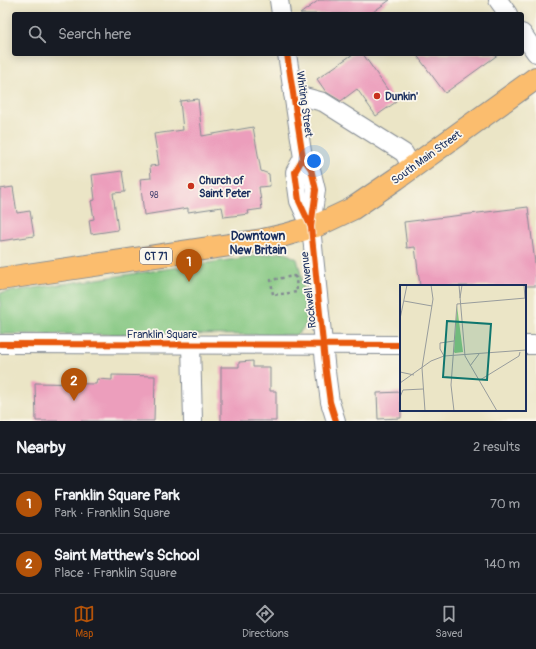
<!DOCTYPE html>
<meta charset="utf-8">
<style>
:root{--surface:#171b24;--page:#20242c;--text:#f1f3f6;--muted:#9ea1a6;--line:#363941;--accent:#b45309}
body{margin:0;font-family:Pangolin,sans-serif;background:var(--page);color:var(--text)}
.you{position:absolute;left:314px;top:161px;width:14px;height:14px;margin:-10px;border:3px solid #fff;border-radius:50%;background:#1a73e8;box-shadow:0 0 0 6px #1a73e833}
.badge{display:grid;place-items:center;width:26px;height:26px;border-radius:50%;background:var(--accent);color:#fff;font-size:13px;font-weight:700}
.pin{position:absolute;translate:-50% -33px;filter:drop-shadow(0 1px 2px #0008)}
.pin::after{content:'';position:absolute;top:21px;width:14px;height:12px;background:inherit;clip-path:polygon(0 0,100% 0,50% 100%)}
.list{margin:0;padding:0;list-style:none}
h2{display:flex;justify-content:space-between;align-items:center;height:52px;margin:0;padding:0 16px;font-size:17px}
h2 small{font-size:13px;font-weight:400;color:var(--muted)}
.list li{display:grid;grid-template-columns:26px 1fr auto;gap:12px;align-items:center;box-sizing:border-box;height:60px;padding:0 16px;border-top:1px solid var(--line)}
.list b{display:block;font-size:15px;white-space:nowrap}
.list p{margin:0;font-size:13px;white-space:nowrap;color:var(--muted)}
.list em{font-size:13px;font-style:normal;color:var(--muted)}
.icon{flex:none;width:22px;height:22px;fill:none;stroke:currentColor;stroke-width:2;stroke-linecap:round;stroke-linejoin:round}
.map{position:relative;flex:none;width:536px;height:421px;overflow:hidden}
.search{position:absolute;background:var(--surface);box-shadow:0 2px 10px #0003;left:12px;right:12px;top:12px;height:44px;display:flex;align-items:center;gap:10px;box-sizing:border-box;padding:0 14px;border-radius:4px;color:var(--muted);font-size:15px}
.sheet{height:172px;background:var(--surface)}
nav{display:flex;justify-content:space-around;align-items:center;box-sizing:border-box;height:56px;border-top:1px solid var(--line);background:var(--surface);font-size:11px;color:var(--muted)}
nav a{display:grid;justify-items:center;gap:2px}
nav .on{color:var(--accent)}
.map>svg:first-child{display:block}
.green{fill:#83c680;stroke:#4f7a6f}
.building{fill:#ec9ebc}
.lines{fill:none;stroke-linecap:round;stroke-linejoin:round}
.minor-casing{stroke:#838a92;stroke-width:20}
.major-casing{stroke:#838a92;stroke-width:24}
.path{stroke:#838a92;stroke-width:2.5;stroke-dasharray:3 3;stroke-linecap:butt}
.minor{stroke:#fff;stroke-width:18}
.major{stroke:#fbbd6e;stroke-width:22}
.cycleway-casing{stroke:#fbf7ec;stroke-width:8}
.cycleway{stroke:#e8590c;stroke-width:6}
.poi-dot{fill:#c8321e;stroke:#fbf7ec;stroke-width:1.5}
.labels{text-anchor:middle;stroke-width:3.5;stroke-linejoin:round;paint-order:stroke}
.number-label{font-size:9px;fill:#4f4b76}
.shield{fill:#fbf7ec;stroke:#5e6b89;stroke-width:1}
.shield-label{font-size:10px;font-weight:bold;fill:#1b2f5e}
.poi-label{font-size:11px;font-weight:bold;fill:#1b2f5e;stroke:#fbf7ec;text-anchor:start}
.street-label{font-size:11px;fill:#1b2f5e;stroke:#fbf7ec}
.neighbourhood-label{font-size:12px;font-weight:bold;fill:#1b2f5e;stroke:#fbf7ec}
.inset-road{fill:none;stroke:#989c9c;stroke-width:1}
.view{fill:#0f766e;fill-opacity:0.15;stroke:#0f766e;stroke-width:2}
.inset-edge{fill:none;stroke:#1b2f5e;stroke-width:2}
</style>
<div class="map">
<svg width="536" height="421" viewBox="0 0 536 421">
<rect width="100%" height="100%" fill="#fbf7ec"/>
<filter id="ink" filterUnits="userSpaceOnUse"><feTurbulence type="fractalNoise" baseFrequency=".025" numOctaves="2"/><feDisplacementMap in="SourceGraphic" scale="8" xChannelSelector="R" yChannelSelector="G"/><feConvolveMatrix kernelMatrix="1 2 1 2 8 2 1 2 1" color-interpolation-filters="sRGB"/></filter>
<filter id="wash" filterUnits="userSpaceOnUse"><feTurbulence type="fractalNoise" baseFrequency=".012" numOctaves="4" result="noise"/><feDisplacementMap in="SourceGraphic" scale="16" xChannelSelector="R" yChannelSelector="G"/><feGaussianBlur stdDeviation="0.9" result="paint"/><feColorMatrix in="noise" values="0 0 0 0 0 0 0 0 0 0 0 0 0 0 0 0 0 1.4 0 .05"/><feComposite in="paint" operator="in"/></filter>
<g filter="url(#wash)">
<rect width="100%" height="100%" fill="#ebe5c6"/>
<!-- green -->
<path class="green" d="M284,252L297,259C304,281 304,303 306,325L297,335L0,334V293Z"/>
<g id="blocks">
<!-- building -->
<g class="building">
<polygon points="319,0 390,0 370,14 300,14"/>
<polygon points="353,54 363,54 396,102 376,116 357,89 341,101 326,92 317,79"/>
<polygon points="416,54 499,54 445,93"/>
<polygon points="198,99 202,136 253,127 261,171 269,174 270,186 259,187 262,209 248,211 249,214 224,217 222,207 188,212 188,208 144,215 140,179 151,178 150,166 159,165 154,134 183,130 180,101"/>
<polygon points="122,171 125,192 113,193 118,230 91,234 89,220 94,219 91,201 95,200 92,175"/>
<polygon points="13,187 17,213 30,211 34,236 0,241 0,189"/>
<polygon points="528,207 536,271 536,286 420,286 415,247 407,248 404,222"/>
<polygon points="253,361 253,367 270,367 270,391 276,391 276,421 221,421 221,367 239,367 239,362"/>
<polygon points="112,375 155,376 154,421 36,421 35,383 96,384 97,379 112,380"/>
<polygon points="401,392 401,418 378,419 377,393"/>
</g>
</g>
</g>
<g filter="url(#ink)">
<use href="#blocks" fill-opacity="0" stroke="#838a92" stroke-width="1"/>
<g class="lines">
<!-- minor casing -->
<g class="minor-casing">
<g id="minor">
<polyline points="279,0 281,14"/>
<polyline points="498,0 508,14"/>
<polyline points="522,33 536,53"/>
<polyline points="287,54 303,158 311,169 316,190 311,227 326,372 330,402 336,421"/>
<polyline points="293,94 323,102 404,153 412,168"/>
<polyline points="303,158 295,172 299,201 311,227"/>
<polyline points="0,344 401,345"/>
<polyline points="191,344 193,421"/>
<polyline points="525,345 536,345"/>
</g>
</g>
<!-- major casing -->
<g class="major-casing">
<polyline id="major" points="0,279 263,240 285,235 316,226 352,209 396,179 536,78"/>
</g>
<!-- path -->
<polygon class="path" points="294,276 296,278 297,292 273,295 271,280"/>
<!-- minor -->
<use href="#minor" class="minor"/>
<!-- major -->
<use href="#major" class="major"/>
<!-- cycleway casing -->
<g class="cycleway-casing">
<g id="cycleway">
<polyline points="287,54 303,158 311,169 316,190 311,227 326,372 330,402 336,421"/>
<polyline points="303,158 295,172 299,201 311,227"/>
<polyline points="0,344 401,345"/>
</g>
</g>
<!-- cycleway -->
<use href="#cycleway" class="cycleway"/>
</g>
</g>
<!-- markers -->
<g class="poi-dot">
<circle cx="377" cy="96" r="4"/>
<circle cx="191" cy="186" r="4"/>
</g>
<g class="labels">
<!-- number labels -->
<g class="number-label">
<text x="154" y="198">98</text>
</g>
<!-- shield labels -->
<rect class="shield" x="140" y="248" width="32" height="16" rx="3"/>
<g class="shield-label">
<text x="156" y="260">CT 71</text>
</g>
<!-- poi labels -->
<g class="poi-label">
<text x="385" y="100">Dunkin'</text>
<text x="199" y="184">Church of<tspan x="199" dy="13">Saint Peter</tspan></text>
</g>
<!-- street labels -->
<g class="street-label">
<text transform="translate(305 104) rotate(82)" y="4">Whiting Street</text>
<text transform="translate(426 157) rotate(-36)" y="4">South Main Street</text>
<text transform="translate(308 290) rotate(-96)" y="4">Rockwell Avenue</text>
<text x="162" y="338">Franklin Square</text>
</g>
<!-- neighbourhood labels -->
<g class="neighbourhood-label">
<text x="258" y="240">Downtown<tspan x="258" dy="14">New Britain</tspan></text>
</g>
</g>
<!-- overview -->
<g transform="translate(400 285)">
<rect width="126" height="126" fill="#ebe5c6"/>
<path d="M57,21L63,67L55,68L54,67Z" fill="#83c680"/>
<path class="inset-road" d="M59,0L65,71L97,126M124,0L125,13M60,13L62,0M4,16L32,21M0,34L7,0M44,71L40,64V58L54,56M70,81L79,69M0,87L14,90M80,95L119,71L120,67M0,98L31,76L44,71L126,65M0,112L3,105L23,104M25,126L22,83L33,14L31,0M54,126L51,100L57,19L126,13"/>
<path class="view" d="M47,36L91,39L87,95L43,92Z"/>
<rect width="126" height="126" class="inset-edge"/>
</g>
</svg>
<div class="you"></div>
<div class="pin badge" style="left:189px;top:282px">1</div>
<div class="pin badge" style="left:74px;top:401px">2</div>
<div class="search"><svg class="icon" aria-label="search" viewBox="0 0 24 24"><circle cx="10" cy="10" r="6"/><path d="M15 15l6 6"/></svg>Search here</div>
</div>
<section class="sheet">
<h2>Nearby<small>2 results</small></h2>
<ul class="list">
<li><span class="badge">1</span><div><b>Franklin Square Park</b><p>Park · Franklin Square</p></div><em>70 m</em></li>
<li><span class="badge">2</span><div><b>Saint Matthew's School</b><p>Place · Franklin Square</p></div><em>140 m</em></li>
</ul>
</section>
<nav>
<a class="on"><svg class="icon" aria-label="map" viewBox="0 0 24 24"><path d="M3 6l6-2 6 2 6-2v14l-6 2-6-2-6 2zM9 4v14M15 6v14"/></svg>Map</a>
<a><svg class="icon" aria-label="directions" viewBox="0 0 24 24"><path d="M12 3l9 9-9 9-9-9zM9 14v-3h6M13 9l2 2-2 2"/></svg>Directions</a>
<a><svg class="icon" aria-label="saved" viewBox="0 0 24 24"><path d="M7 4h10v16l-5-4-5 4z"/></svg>Saved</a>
</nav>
